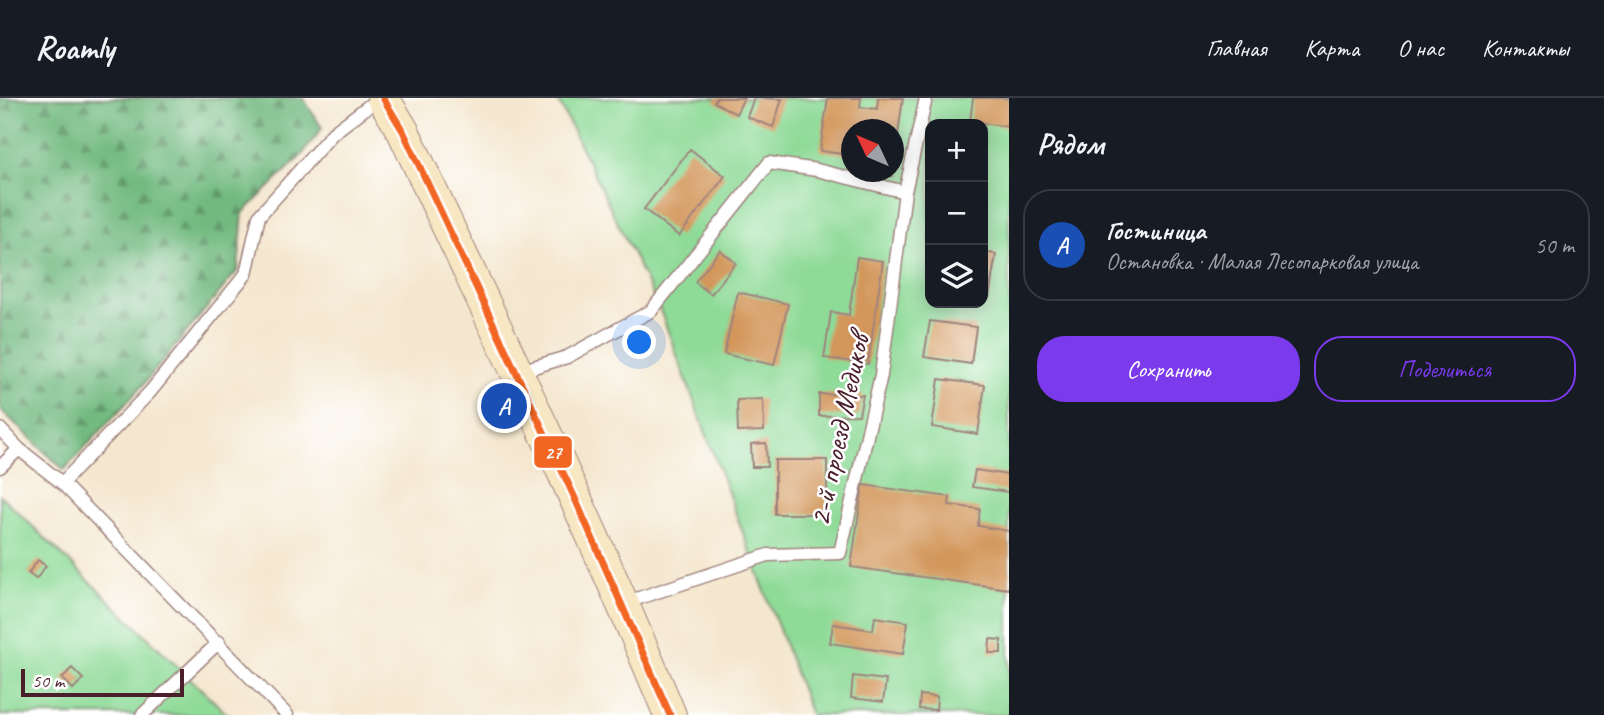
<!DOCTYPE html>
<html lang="ru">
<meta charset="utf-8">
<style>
:root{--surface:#171b24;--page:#242831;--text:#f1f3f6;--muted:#9ea1a6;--line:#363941;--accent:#7c3aed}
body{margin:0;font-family:Caveat,sans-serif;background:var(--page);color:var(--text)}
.controls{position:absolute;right:21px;top:21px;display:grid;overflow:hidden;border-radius:14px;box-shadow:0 4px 18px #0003}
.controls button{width:63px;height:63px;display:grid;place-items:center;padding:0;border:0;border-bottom:2px solid var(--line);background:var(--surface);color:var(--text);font:35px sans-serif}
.compass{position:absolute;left:841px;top:21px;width:63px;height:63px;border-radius:50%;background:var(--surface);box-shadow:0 4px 18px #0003;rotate:314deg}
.scale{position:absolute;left:21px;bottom:18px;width:163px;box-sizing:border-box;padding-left:7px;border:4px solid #4a1f2b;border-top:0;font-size:19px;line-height:24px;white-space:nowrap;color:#4a1f2b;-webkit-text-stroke:5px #fff;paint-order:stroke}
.you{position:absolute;left:640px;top:245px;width:24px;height:24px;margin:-18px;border:5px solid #fff;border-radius:50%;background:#1a73e8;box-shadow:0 0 0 10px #1a73e833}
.badge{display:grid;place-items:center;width:46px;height:46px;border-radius:50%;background:var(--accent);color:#fff;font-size:23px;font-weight:700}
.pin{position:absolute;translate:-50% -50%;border:4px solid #fff;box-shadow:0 2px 7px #0006}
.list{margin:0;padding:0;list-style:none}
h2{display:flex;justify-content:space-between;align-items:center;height:91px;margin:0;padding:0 28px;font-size:30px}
h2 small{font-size:23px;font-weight:400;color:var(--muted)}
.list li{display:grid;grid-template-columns:46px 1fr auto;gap:21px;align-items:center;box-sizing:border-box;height:112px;margin:0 14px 14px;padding:0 14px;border:2px solid var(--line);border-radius:28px}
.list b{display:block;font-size:26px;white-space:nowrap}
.list p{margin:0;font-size:23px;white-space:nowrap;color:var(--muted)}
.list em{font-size:23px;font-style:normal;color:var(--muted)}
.actions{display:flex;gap:14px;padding:21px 28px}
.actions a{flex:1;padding:16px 0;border:2px solid var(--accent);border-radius:28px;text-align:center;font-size:24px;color:var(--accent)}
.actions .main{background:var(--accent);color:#fff}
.icon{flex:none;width:38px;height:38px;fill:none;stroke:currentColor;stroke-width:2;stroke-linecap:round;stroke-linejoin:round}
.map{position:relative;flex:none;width:1009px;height:617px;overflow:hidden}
header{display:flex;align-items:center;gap:42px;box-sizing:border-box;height:98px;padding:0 35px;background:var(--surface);border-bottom:2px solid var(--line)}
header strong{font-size:33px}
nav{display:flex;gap:38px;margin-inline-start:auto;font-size:24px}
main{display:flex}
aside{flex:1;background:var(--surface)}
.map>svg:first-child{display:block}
.forest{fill:url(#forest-firs);stroke:#5e6c56;stroke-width:2}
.garden{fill:#8eda97;stroke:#6c7c61;stroke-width:2;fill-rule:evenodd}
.building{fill:#d3975c}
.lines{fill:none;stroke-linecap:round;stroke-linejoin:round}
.lane-casing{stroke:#9f837d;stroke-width:15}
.secondary-casing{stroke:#9f837d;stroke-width:34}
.lane{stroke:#fff;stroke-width:12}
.secondary{stroke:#f8e7c3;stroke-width:32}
.bus-1-casing{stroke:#fff;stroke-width:12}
.bus-1{stroke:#f26522;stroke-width:7}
.labels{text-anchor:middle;stroke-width:5;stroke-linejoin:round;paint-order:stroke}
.street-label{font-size:30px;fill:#4a1f2b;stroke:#fff}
.line-badge{stroke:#fff;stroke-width:2.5}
.badge-label{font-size:19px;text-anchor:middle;font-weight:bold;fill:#fff}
</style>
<header>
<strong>Roamly</strong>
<nav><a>Главная</a><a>Карта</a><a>О нас</a><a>Контакты</a></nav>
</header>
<main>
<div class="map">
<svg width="1009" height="617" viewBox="0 0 1009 617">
<defs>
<pattern id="forest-firs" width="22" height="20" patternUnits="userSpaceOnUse" patternTransform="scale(1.75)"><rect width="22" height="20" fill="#72ba80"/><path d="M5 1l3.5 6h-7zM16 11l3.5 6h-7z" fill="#609769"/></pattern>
</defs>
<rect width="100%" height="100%" fill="#fff"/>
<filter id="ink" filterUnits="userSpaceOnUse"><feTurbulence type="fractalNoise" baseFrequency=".0143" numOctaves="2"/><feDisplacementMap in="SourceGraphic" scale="14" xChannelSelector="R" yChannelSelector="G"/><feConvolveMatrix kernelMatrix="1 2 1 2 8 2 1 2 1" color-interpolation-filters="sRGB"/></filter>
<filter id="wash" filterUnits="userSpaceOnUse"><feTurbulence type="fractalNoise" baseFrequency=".00686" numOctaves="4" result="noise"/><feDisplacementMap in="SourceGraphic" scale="28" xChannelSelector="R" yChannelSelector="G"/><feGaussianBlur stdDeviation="1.57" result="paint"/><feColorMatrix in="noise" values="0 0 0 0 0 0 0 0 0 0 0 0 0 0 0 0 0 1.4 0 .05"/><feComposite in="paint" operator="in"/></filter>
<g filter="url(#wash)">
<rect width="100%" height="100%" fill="#f4e7cf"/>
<!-- forest -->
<polygon class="forest" points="0,0 303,0 322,30 301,58 243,115 238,172 142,288 64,372 0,311"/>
<!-- garden -->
<g class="garden">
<path d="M557,0H1009V617H811L660,212ZM930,26H983V205H930ZM852,32H894V74H852Z"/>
<polygon points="0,397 228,617 0,617"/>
</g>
<g id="blocks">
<!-- building -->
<g class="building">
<polygon points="716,0 744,0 736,16 714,4"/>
<polygon points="754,0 782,1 773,29 747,19"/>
<polygon points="828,0 861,0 860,9 877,11 878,0 903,0 895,58 894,32 852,32 851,57 820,53"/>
<polygon points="973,0 1009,0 1009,29 970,23"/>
<polygon points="690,51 725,78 679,138 644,111"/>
<polygon points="870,74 893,74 892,78"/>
<polygon points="720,152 736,165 711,196 695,184"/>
<polygon points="983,154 996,156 989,199 983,198"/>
<polygon points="857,159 883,163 868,266 824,260 831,214 849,217"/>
<polygon points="738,194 788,206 774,267 724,256"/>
<polygon points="930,223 976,229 971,266 924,259"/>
<polygon points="939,281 985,287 978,336 932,329"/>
<polygon points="819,296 863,297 859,317 819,318"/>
<polygon points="763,301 764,333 738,334 737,302"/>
<polygon points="766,345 767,369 752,369 751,346"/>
<rect x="775" y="362" width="52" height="54"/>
<polygon points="975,372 1009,377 1009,394 972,389"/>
<polygon points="863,387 950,399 949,407 980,411 978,428 1009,433 1009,491 851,469"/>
<polygon points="38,462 46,468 36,481 28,475"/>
<polygon points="875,519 908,524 903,556 830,545 833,526 873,532"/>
<polygon points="990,541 1001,542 1001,555 989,555"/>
<polygon points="72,570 83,581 73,591 62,580"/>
<polygon points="853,578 886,582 883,604 851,600"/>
<polygon points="920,597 937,599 936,612 919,611"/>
</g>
</g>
</g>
<g filter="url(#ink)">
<use href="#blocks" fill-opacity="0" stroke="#9f837d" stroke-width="2"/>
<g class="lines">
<!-- lane casing -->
<g class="lane-casing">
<g id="lane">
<polyline points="517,274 567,259 651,213 769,65 817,72 905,94"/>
<polyline points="0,331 19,351 62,385 287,617"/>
<polyline points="0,369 19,351"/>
<polyline points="62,385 150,294 246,176 259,118 333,35 379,0"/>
<polyline points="624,505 768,457 840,455 881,277 905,94 926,0"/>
<polyline points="142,617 219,544"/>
</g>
</g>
<!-- secondary casing -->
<g class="secondary-casing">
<path id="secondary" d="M383,0L403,33C494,227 588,419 670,617"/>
</g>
<!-- lane -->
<use href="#lane" class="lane"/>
<!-- secondary -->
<use href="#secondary" class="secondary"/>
<!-- bus-1 casing -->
<g class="bus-1-casing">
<polyline id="bus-1" points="383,0 403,33 573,396 670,617"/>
</g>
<!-- bus-1 -->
<use href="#bus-1" class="bus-1"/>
</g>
</g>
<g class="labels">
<!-- street labels -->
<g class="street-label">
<text transform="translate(839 332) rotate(-78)" y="10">2-й проезд Медиков</text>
</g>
</g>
<rect class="line-badge" x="533" y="337" width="40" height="34" rx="7" fill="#f26522"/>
<g class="badge-label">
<text x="553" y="361">27</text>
</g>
</svg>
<div class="controls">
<button>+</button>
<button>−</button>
<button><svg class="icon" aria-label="layers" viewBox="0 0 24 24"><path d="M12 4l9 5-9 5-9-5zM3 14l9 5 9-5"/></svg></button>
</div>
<svg class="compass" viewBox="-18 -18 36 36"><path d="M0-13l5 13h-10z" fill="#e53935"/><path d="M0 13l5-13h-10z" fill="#9ea1a6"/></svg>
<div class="scale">50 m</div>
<div class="you"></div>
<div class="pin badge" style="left:504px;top:308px;background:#1a4fb4">A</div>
</div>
<aside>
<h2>Рядом<small></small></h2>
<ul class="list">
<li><span class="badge" style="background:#1a4fb4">A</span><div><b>Гостиница</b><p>Остановка · Малая Лесопарковая улица</p></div><em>50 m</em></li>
</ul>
<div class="actions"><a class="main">Сохранить</a><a>Поделиться</a></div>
</aside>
</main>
